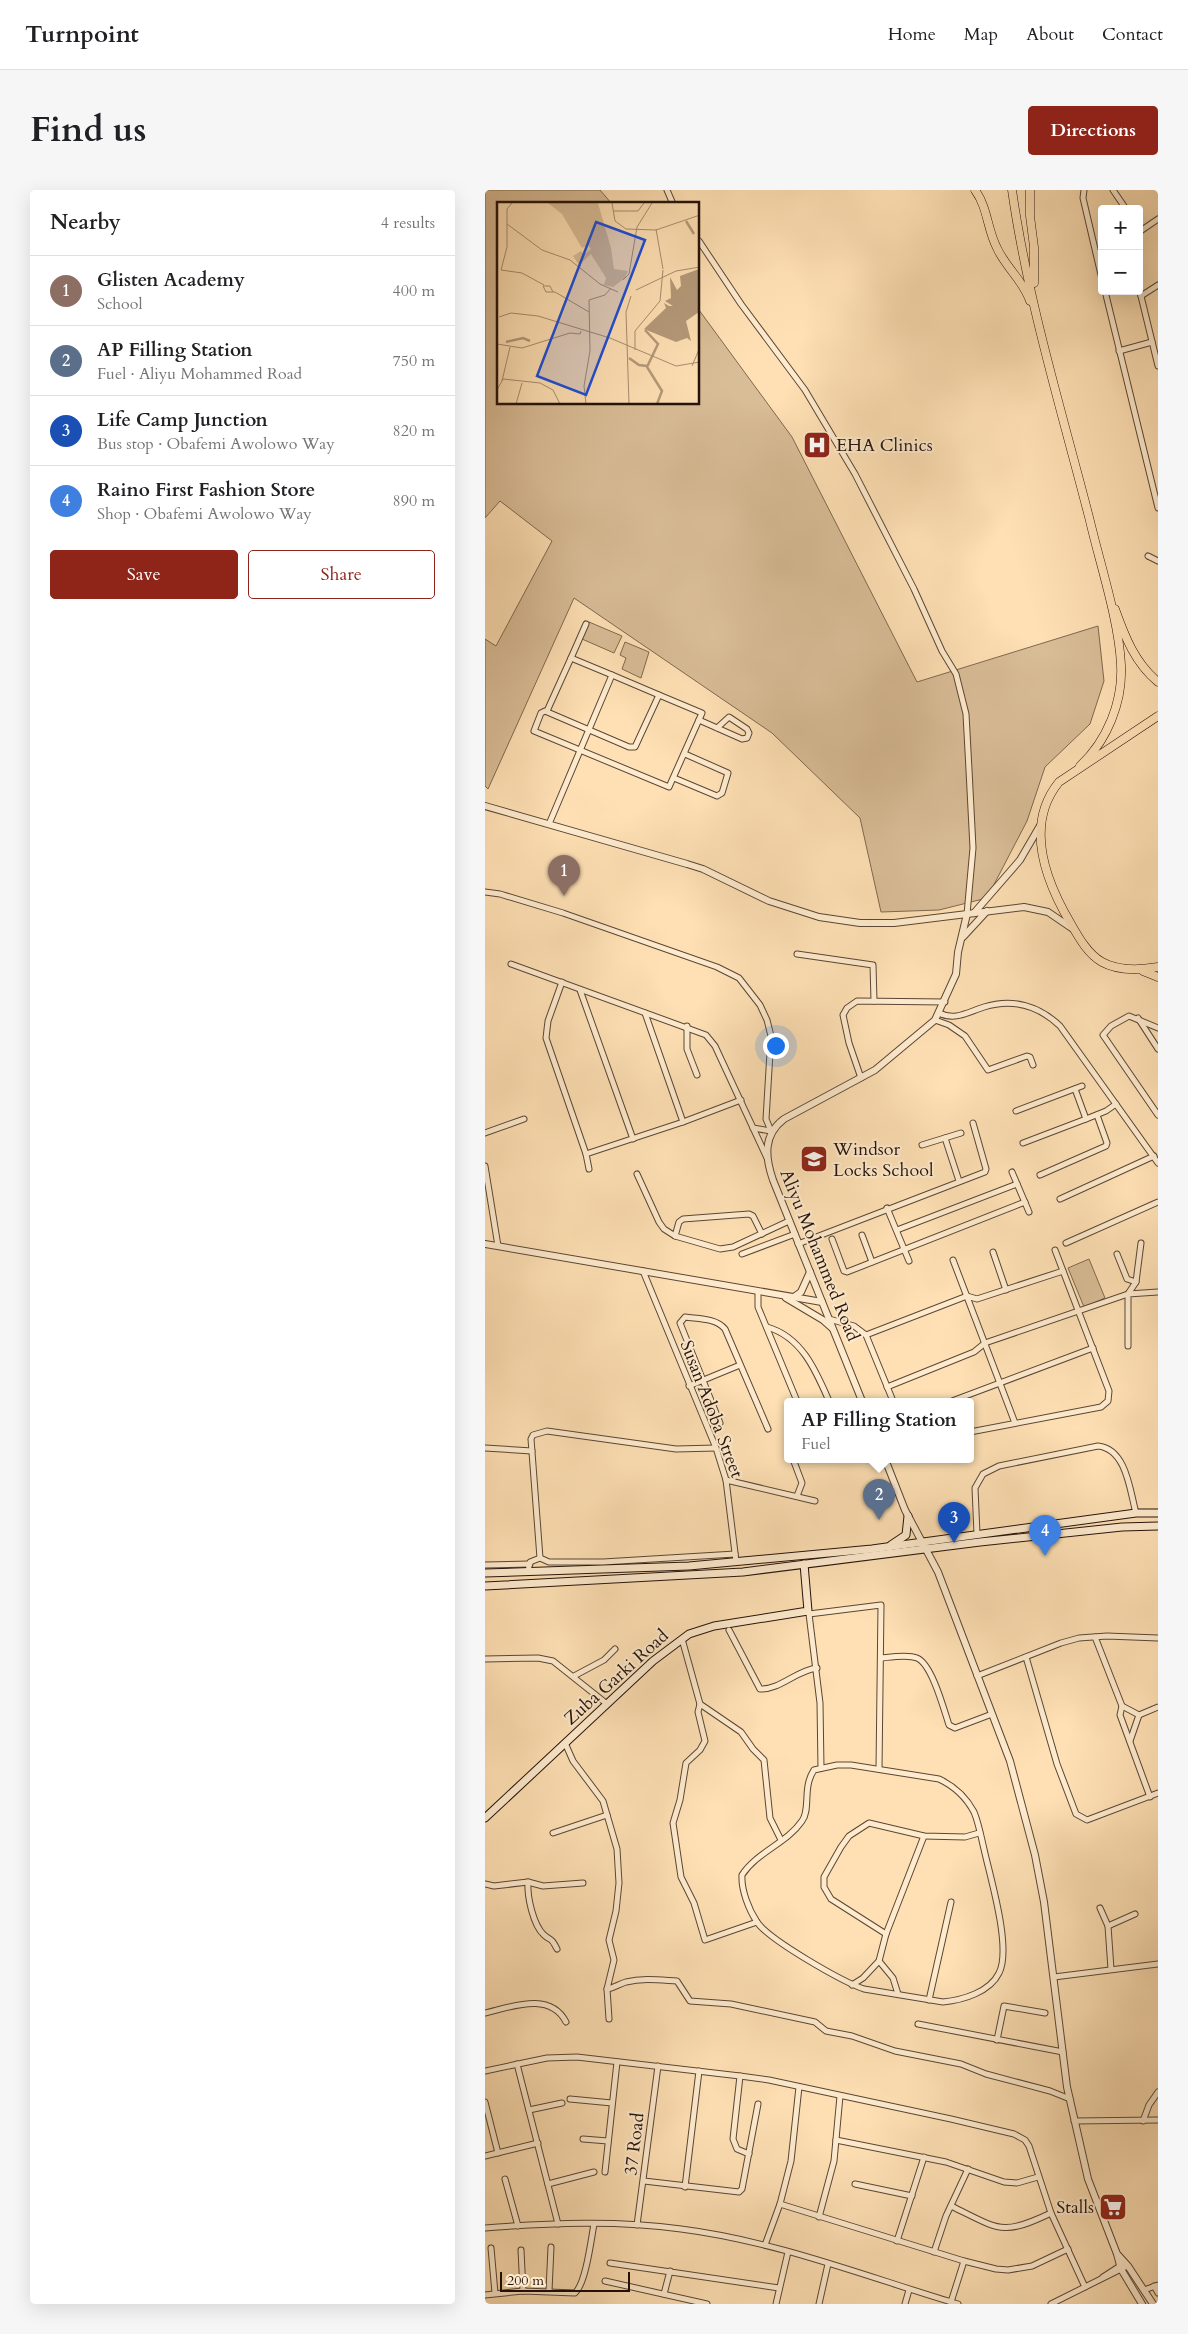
<!DOCTYPE html>
<meta charset="utf-8">
<style>
:root{--surface:#fff;--page:#f6f6f6;--text:#202124;--muted:#757577;--line:#e0e0e0;--accent:#8f2418}
body{margin:0;font-family:Cardo,serif;background:var(--page);color:var(--text)}
.controls{position:absolute;right:15px;top:15px;display:grid;overflow:hidden;border-radius:5px;box-shadow:0 5px 20px #0002}
.controls button{width:45px;height:45px;display:grid;place-items:center;padding:0;border:0;border-bottom:1px solid var(--line);background:var(--surface);color:var(--text);font:25px sans-serif}
.scale{position:absolute;left:15px;bottom:12px;width:130px;box-sizing:border-box;padding-left:5px;border:2px solid #25120a;border-top:0;font-size:14px;line-height:18px;white-space:nowrap;color:#25120a;-webkit-text-stroke:4px #feebce;paint-order:stroke}
.you{position:absolute;left:290px;top:855px;width:18px;height:18px;margin:-12px;border:4px solid #fff;border-radius:50%;background:#1a73e8;box-shadow:0 0 0 8px #1a73e833}
.badge{display:grid;place-items:center;width:32px;height:32px;border-radius:50%;background:var(--accent);color:#fff;font-size:16px;font-weight:700}
.pin{position:absolute;translate:-50% -41px;filter:drop-shadow(0 1px 2px #0008)}
.pin::after{content:'';position:absolute;top:26px;width:18px;height:15px;background:inherit;clip-path:polygon(0 0,100% 0,50% 100%)}
.popup{position:absolute;left:299px;top:1208px;width:190px;height:65px;box-sizing:border-box;display:grid;place-content:center;border-radius:5px;background:var(--surface);filter:drop-shadow(0 1px 4px #0005);font-size:16px;white-space:nowrap;color:var(--muted)}
.popup b{font-size:19px;color:var(--text)}
.popup::after{content:'';position:absolute;left:50%;top:100%;margin-left:-10px;border:10px solid transparent;border-top-color:var(--surface)}
.list{margin:0;padding:0;list-style:none}
h2{display:flex;justify-content:space-between;align-items:center;height:65px;margin:0;padding:0 20px;font-size:21px}
h2 small{font-size:16px;font-weight:400;color:var(--muted)}
.list li{display:grid;grid-template-columns:32px 1fr auto;gap:15px;align-items:center;box-sizing:border-box;height:70px;padding:0 20px;border-top:1px solid var(--line)}
.list b{display:block;font-size:19px;white-space:nowrap}
.list p{margin:0;font-size:16px;white-space:nowrap;color:var(--muted)}
.list em{font-size:16px;font-style:normal;color:var(--muted)}
.actions{display:flex;gap:10px;padding:15px 20px}
.actions a{flex:1;padding:11px 0;border:1px solid var(--accent);border-radius:5px;text-align:center;font-size:18px;color:var(--accent)}
.actions .main{background:var(--accent);color:#fff}
.map{position:relative;flex:none;width:673px;height:2114px;overflow:hidden;border-radius:5px}
header{display:flex;align-items:center;gap:30px;box-sizing:border-box;height:70px;padding:0 25px;background:var(--surface);border-bottom:1px solid var(--line)}
header strong{font-size:24px}
nav{display:flex;gap:28px;margin-inline-start:auto;font-size:18px}
.intro{display:flex;align-items:center;justify-content:space-between;box-sizing:border-box;height:120px;padding:0 30px}
h1{margin:0;font-size:35px}
.button{padding:12px 22px;border-radius:5px;background:var(--accent);color:#fff;font-size:18px;font-weight:700}
main{display:flex;gap:30px;padding:0 30px}
aside{flex:1;background:var(--surface);border-radius:5px;box-shadow:0 5px 20px #0002}
.map>svg:first-child{display:block}
.green{fill:#d9bd97;stroke:#7f6850}
.lines{fill:none;stroke-linecap:round;stroke-linejoin:round}
.minor-casing{stroke:#5b4634;stroke-width:7}
.tertiary-casing{stroke:#5b4634;stroke-width:8}
.secondary-casing{stroke:#25120a;stroke-width:9}
.primary-casing{stroke:#25120a;stroke-width:9}
.minor{stroke:#feebce;stroke-width:5}
.tertiary{stroke:#feebce;stroke-width:6}
.secondary{stroke:#feebce;stroke-width:7}
.primary{stroke:#fee0b4;stroke-width:8}
.labels{text-anchor:middle;stroke-width:4;stroke-linejoin:round;paint-order:stroke}
.poi-label{font-size:18px;fill:#25120a;stroke:#feebce;text-anchor:start}
.street-label{font-size:18px;fill:#25120a;stroke:#feebce}
.inset-river{fill:none;stroke:#b49a7a;stroke-width:2.5}
.inset-road{fill:none;stroke:#a78e70;stroke-width:1}
.view{fill:#1d4ed8;fill-opacity:0.15;stroke:#1d4ed8;stroke-width:2.5}
.inset-edge{fill:none;stroke:#25120a;stroke-width:2.5}
</style>
<header>
<strong>Turnpoint</strong>
<nav><a>Home</a><a>Map</a><a>About</a><a>Contact</a></nav>
</header>
<div class="intro"><h1>Find us</h1><a class="button">Directions</a></div>
<main>
<aside>
<h2>Nearby<small>4 results</small></h2>
<ul class="list">
<li><span class="badge" style="background:#8d6e63">1</span><div><b>Glisten Academy</b><p>School</p></div><em>400 m</em></li>
<li><span class="badge" style="background:#5c6f8a">2</span><div><b>AP Filling Station</b><p>Fuel · Aliyu Mohammed Road</p></div><em>750 m</em></li>
<li><span class="badge" style="background:#1a4fb4">3</span><div><b>Life Camp Junction</b><p>Bus stop · Obafemi Awolowo Way</p></div><em>820 m</em></li>
<li><span class="badge" style="background:#3f7fe0">4</span><div><b>Raino First Fashion Store</b><p>Shop · Obafemi Awolowo Way</p></div><em>890 m</em></li>
</ul>
<div class="actions"><a class="main">Save</a><a>Share</a></div>
</aside>
<div class="map">
<svg width="673" height="2114" viewBox="0 0 673 2114">
<rect width="100%" height="100%" fill="#fee0b4"/>
<filter id="stains"><feTurbulence type="fractalNoise" baseFrequency=".004" numOctaves="4"/><feColorMatrix values="0 0 0 0 .2 0 0 0 0 .09 0 0 0 0 .02 0 0 0 .5 -.17"/></filter>
<radialGradient id="worn" r=".72"><stop offset=".6" stop-color="#630" stop-opacity="0"/><stop offset="1" stop-color="#630" stop-opacity=".3"/></radialGradient>
<!-- green -->
<g class="green">
<polygon points="0,0 115,0 127,14 14,14 14,214 214,214 214,120 307,247 432,492 613,436 619,491 605,534 560,577 542,631 502,708 454,720 396,722 375,628 287,543 89,408 3,599 0,596 0,449 11,456 67,351 15,311 0,328"/>
<polygon points="104,432 137,446 129,463 97,449"/>
<polygon points="140,452 164,462 156,488 137,479 141,468 135,465"/>
<polygon points="604,1069 620,1108 599,1117 583,1078"/>
</g>
<g class="lines">
<!-- minor casing -->
<g class="minor-casing">
<g id="minor">
<polyline points="182,0 188,14"/>
<polyline points="599,0 598,8 617,89"/>
<polyline points="628,0 641,19"/>
<polyline points="654,42 673,29"/>
<polyline points="214,51 256,114 320,200 370,284 429,399 457,461 471,484 481,524 484,580 488,658 482,724"/>
<polyline points="654,98 673,176"/>
<polyline points="620,101 673,318"/>
<polyline points="656,106 673,95"/>
<polyline points="634,161 667,152"/>
<polyline points="663,366 673,371"/>
<polyline points="86,468 101,434"/>
<polyline points="127,485 174,505"/>
<polygon points="174,505 217,523 184,597 49,541 56,523 60,521 144,557 150,557"/>
<polyline points="62,521 86,468 127,485 64,634"/>
<polyline points="214,530 257,549 262,548 264,543 262,539 244,527 232,538"/>
<polyline points="189,588 232,606 237,603 243,583 200,564"/>
<polyline points="0,702 15,704 78,723 232,777 254,788 275,815 282,830 286,846 281,929 286,941"/>
<polyline points="312,764 388,775 389,811"/>
<polyline points="26,774 221,845 230,856 282,968"/>
<polyline points="77,792 63,831 61,848 101,964"/>
<polyline points="95,800 148,949"/>
<polyline points="160,823 198,932"/>
<path d="M454,823C470,831 483,822 499,817C528,808 554,816 575,836L673,973"/>
<polyline points="653,828 673,859"/>
<polyline points="450,830 464,835 480,846 503,880 542,866 545,867 548,875"/>
<polyline points="202,836 202,859 212,885"/>
<polyline points="673,838 644,826 626,836 618,845 673,925"/>
<polyline points="376,888 364,853 358,825 362,818 372,811 460,812"/>
<polyline points="531,921 597,896"/>
<polyline points="601,929 621,921 631,914"/>
<polyline points="268,938 286,941"/>
<polyline points="0,943 39,929"/>
<polyline points="460,948 474,991"/>
<polyline points="538,953 601,929 590,899"/>
<polyline points="437,955 476,943"/>
<polyline points="0,976 13,1056"/>
<polyline points="104,979 101,964 198,932 256,910"/>
<polyline points="527,982 544,1022"/>
<polyline points="152,984 174,1032 179,1039 190,1046 235,1059 248,1057 304,1031"/>
<polyline points="555,985 621,956 622,953 612,925"/>
<polyline points="575,1009 669,966"/>
<polyline points="402,1018 424,1071"/>
<polyline points="412,1040 532,994"/>
<polyline points="377,1045 387,1072"/>
<polyline points="190,1046 194,1032 198,1029 264,1024 268,1026 277,1044"/>
<polyline points="347,1049 359,1081 362,1082 540,1012"/>
<polyline points="581,1053 673,1012"/>
<polyline points="313,1054 500,982 501,979 488,933"/>
<polyline points="508,1062 521,1100"/>
<polyline points="257,1064 310,1044"/>
<polyline points="632,1064 642,1089 651,1092"/>
<polyline points="468,1070 530,1233"/>
<polyline points="158,1081 231,1258 241,1290 251,1371"/>
<polyline points="273,1102 273,1117 312,1211"/>
<polyline points="344,1129 369,1136 381,1145 408,1211"/>
<path d="M282,1137C317,1147 331,1181 344,1211"/>
<polyline points="381,1145 482,1106 492,1109 578,1081"/>
<polyline points="643,1156 643,1104 673,1102"/>
<polyline points="204,1196 255,1175"/>
<polyline points="402,1197 489,1162 500,1153 643,1104 651,1092 656,1053"/>
<polyline points="467,1211 608,1158"/>
<path d="M235,1233L195,1133L200,1127C213,1129 231,1128 240,1139L283,1239"/>
<polyline points="485,1242 616,1217 623,1211 624,1201 570,1060"/>
<polyline points="0,1258 47,1261"/>
<polyline points="308,1269 317,1293 312,1306"/>
<polyline points="241,1290 330,1311"/>
<path d="M492,1344L490,1298L498,1284L514,1276L613,1256C642,1259 645,1302 651,1323"/>
<polyline points="55,1368 64,1372 118,1372 250,1364"/>
<polyline points="0,1375 45,1374"/>
<polyline points="43,1381 45,1372 55,1368 46,1249 48,1245 62,1241 191,1259 231,1258"/>
<polyline points="323,1421 324,1424 396,1415 394,1579"/>
<polyline points="324,1424 335,1513 336,1578"/>
<path d="M244,1440L275,1499C295,1500 312,1480 332,1478"/>
<polyline points="610,1447 637,1516 635,1525 665,1607"/>
<polyline points="197,1449 215,1514 256,1542 268,1559 279,1570 285,1628 296,1650"/>
<polyline points="541,1467 572,1574 591,1624 602,1630 673,1603"/>
<path d="M396,1468C406,1467 423,1464 432,1468C447,1474 459,1520 464,1535L470,1538L507,1524"/>
<polyline points="0,1469 53,1468 68,1471 122,1514"/>
<polyline points="89,1486 119,1470 130,1459"/>
<polyline points="492,1486 576,1453 594,1448 622,1446 673,1448"/>
<polyline points="215,1514 213,1522 220,1551 215,1560 201,1573 195,1610 188,1633 196,1687 209,1713 220,1750 272,1732"/>
<polyline points="637,1516 654,1525 673,1517"/>
<polyline points="645,1551 654,1525"/>
<path d="M80,1553L88,1571L118,1611L132,1659L134,1693L131,1721L124,1750L129,1770L122,1799C129,1798 134,1794 141,1792C158,1788 174,1790 192,1791L205,1811L246,1814L330,1832L341,1841L367,1846L410,1861L476,1874L501,1884L565,1901L585,1909"/>
<path d="M352,1575H366L454,1589C469,1596 481,1607 489,1622C494,1634 496,1647 499,1659C505,1687 527,1758 514,1783C505,1802 478,1810 458,1812L379,1799C358,1792 284,1750 272,1732C264,1720 256,1700 257,1685C272,1662 302,1653 317,1631C326,1619 317,1598 329,1580Z"/>
<polyline points="68,1643 122,1625"/>
<path d="M43,1692C42,1706 48,1735 59,1745C66,1751 66,1747 72,1759"/>
<polyline points="0,1694 9,1696 43,1692 58,1696 98,1693"/>
<polyline points="615,1718 623,1736 626,1779"/>
<polyline points="623,1736 650,1724"/>
<polyline points="401,1744 346,1709 339,1697 339,1687 356,1657 364,1646 384,1633 439,1646 480,1647 494,1643"/>
<polyline points="569,1787 673,1774"/>
<polyline points="367,1795 378,1788 394,1771"/>
<polyline points="122,1799 124,1829"/>
<polyline points="413,1804 408,1788 394,1771 401,1744 439,1646"/>
<polyline points="444,1810 466,1712"/>
<path d="M0,1823C26,1817 65,1801 81,1832"/>
<polyline points="433,1834 578,1862"/>
<polyline points="512,1850 519,1816 560,1823"/>
<polyline points="32,1874 73,2034"/>
<polyline points="0,1881 62,1868 92,1867 255,1886 284,1890 466,1929 529,1944 540,1950 544,1956 566,2023 600,2097"/>
<polyline points="255,1886 248,1949 252,1959 264,1964"/>
<polyline points="85,1909 127,1913"/>
<polyline points="0,1912 13,1963"/>
<polyline points="44,1920 77,1913"/>
<polyline points="589,1931 673,1930"/>
<polyline points="658,1931 664,1915 673,1902"/>
<polyline points="98,1949 123,1951"/>
<polyline points="351,1950 461,1972 519,1992 532,1993 553,1987"/>
<polyline points="0,1966 53,1953"/>
<polyline points="120,1982 132,1872"/>
<polyline points="20,1989 33,2036"/>
<polyline points="159,1991 254,2002 257,1999 273,1914"/>
<polyline points="63,1994 109,1982"/>
<polyline points="370,1994 427,2006"/>
<polyline points="200,1997 214,1881"/>
<polyline points="295,2014 479,2071 511,2079 523,2080 547,2076 583,2059"/>
<path d="M466,2016C514,2039 516,2047 566,2023"/>
<polyline points="334,2027 349,1971 355,1906"/>
<polyline points="152,2035 173,1876"/>
<path d="M0,2038C65,2033 132,2030 196,2039C291,2051 382,2087 473,2114"/>
<polyline points="412,2051 439,1967"/>
<polyline points="280,2055 295,2014 306,1971 314,1897"/>
<polyline points="6,2058 10,2103"/>
<polyline points="36,2060 38,2101"/>
<polyline points="449,2062 461,2026 483,1979"/>
<polyline points="125,2073 294,2098"/>
<polyline points="618,2087 635,2076"/>
<polyline points="120,2091 222,2114"/>
<polyline points="669,2096 673,2103"/>
<polyline points="659,2100 673,2095"/>
<polyline points="64,2101 66,2057"/>
<polyline points="179,2104 185,2081"/>
<path d="M0,2105L38,2101L90,2103C101,2093 106,2050 109,2034"/>
<polyline points="466,2112 479,2071"/>
<polyline points="291,2114 303,2062"/>
<polyline points="334,2114 343,2074"/>
<polyline points="420,2114 424,2100"/>
<polyline points="566,2114 640,2077"/>
</g>
</g>
<!-- tertiary casing -->
<g class="tertiary-casing">
<g id="tertiary">
<polyline points="0,616 202,674 218,679 284,711 334,727 375,733 409,733 539,717 563,722 588,739"/>
<polyline points="489,723 535,670 556,634"/>
<polyline points="478,747 502,721"/>
<polyline points="0,1054 337,1112"/>
<polyline points="309,1107 316,1102 325,1082"/>
<polyline points="301,1108 338,1130 347,1138"/>
<path d="M377,1211L288,990C280,967 278,945 299,929L390,880L450,830L471,784L473,762L482,724"/>
<polyline points="400,1269 420,1320 453,1382 525,1571 550,1665 559,1712 582,1897 603,1989 632,2064 636,2079 657,2114"/>
<polyline points="633,2065 643,2076 668,2114"/>
</g>
</g>
<!-- secondary casing -->
<g class="secondary-casing">
<g id="secondary">
<polyline points="406,1355 421,1345 423,1326"/>
<polyline points="0,1383 204,1376 387,1359 651,1323 673,1323"/>
<polyline points="0,1396 258,1382 495,1352 637,1337 673,1336"/>
<polyline points="0,1628 168,1471 204,1444 229,1436 323,1421 319,1374"/>
</g>
</g>
<!-- primary casing -->
<g class="primary-casing">
<g id="primary">
<path d="M490,0C503,18 502,39 512,58C521,78 538,90 545,111"/>
<path d="M527,0C543,112 577,222 605,331C615,374 634,431 636,475C638,512 622,551 595,576"/>
<polyline points="545,0 545,26 549,57 549,93"/>
<path d="M630,419C640,447 650,473 673,492"/>
<path d="M673,526L574,592C539,635 561,692 586,734C594,748 603,764 617,772C633,781 655,780 673,777"/>
<polyline points="658,781 673,787"/>
</g>
</g>
<!-- minor -->
<use href="#minor" class="minor"/>
<!-- tertiary -->
<use href="#tertiary" class="tertiary"/>
<!-- secondary -->
<use href="#secondary" class="secondary"/>
<!-- primary -->
<use href="#primary" class="primary"/>
</g>
<!-- icons -->
<defs>
<g id="hospital-square" transform="scale(1.4375)"><rect x="-9" y="-9" width="18" height="18" rx="4" fill="#8f2418" stroke="#feebce"/><path d="M-5-5h3v3.5h4V-5h3V5h-3V1.5h-4V5h-3Z" fill="#fff"/></g>
<g id="school-square" transform="scale(1.4375)"><rect x="-9" y="-9" width="18" height="18" rx="4" fill="#8f2418" stroke="#feebce"/><path d="M0-5L7-2L0 1L-7-2ZM-4 1L0 2.5L4 1V4Q0 6-4 4Z" fill="#fff"/></g>
<g id="supermarket-square" transform="scale(1.4375)"><rect x="-9" y="-9" width="18" height="18" rx="4" fill="#8f2418" stroke="#feebce"/><path d="M-6-5.5h2.5l.6 2H6L4.5 2H-2.5L-4.4-4H-6ZM-1.5 3.2a1.3 1.3 0 1 0 .1 0ZM3 3.2a1.3 1.3 0 1 0 .1 0Z" fill="#fff"/></g>
</defs>
<g fill-rule="evenodd">
<use href="#hospital-square" x="332" y="255"/>
<use href="#school-square" x="329" y="969"/>
<use href="#supermarket-square" x="628" y="2017"/>
</g>
<g class="labels">
<!-- poi labels -->
<g class="poi-label">
<text x="351" y="261">EHA Clinics</text>
<text x="348" y="965">Windsor<tspan x="348" dy="21">Locks School</tspan></text>
<text x="609" y="2023" text-anchor="end">Stalls</text>
</g>
<!-- street labels -->
<g class="street-label">
<text transform="translate(335 1065) rotate(68)" y="6">Aliyu Mohammed Road</text>
<text transform="translate(227 1219) rotate(69)" y="6">Susan Adoba Street</text>
<text transform="translate(131 1487) rotate(-42)" y="6">Zuba Garki Road</text>
<text transform="translate(149 1954) rotate(-83)" y="6">37 Road</text>
</g>
</g>
<!-- overview -->
<g transform="translate(12 12)">
<rect width="202" height="202" fill="#fee0b4"/>
<path d="M51,1H101L114,46L117,67L131,69L128,76L116,85L107,83L109,76L94,52L82,63L76,54L84,49L87,53L94,47L91,43L85,46L65,12Z" fill="#d9bd97"/>
<path d="M202,67V110L189,119L194,139L190,136L179,140L147,127L169,106L167,101L172,104H176L168,99L174,96L173,75L180,88L184,84L183,74Z" fill="#b49a7a"/>
<path class="inset-river" d="M189,19L197,32M148,128L161,142L150,165L165,189L160,202M9,140L26,136L33,139M132,156L142,163L150,164"/>
<path class="inset-road" d="M15,1L10,7V22L45,48L73,58L103,82L121,90M115,1L118,19L129,27L159,28L203,13M116,9H141L147,1M10,22V45L4,68L25,71L47,83M159,27L166,67M126,78L132,72L140,25L155,1M139,88L179,69L203,65M56,90L53,84H46L49,90H58L92,110M2,115L14,111L41,114L113,136L179,164L203,160M0,142L25,146L73,131L83,132L84,129M138,148V129L163,99L166,68M195,164L203,145M5,179L13,145M0,188L6,177L43,181L56,188L63,202M19,202L25,181M89,202L87,184L93,149L92,98L108,93L114,86M132,202L129,110L134,94"/>
<path class="view" d="M99,20L148,38L89,193L40,174Z"/>
<rect width="202" height="202" class="inset-edge"/>
</g>
<rect width="100%" height="100%" filter="url(#stains)"/>
<rect width="100%" height="100%" fill="url(#worn)"/>
</svg>
<div class="controls">
<button>+</button>
<button>−</button>
</div>
<div class="scale">200 m</div>
<div class="you"></div>
<div class="pin badge" style="left:79px;top:706px;background:#8d6e63">1</div>
<div class="pin badge" style="left:394px;top:1330px;background:#5c6f8a">2</div>
<div class="popup"><b>AP Filling Station</b>Fuel</div>
<div class="pin badge" style="left:469px;top:1353px;background:#1a4fb4">3</div>
<div class="pin badge" style="left:560px;top:1366px;background:#3f7fe0">4</div>
</div>
</main>
